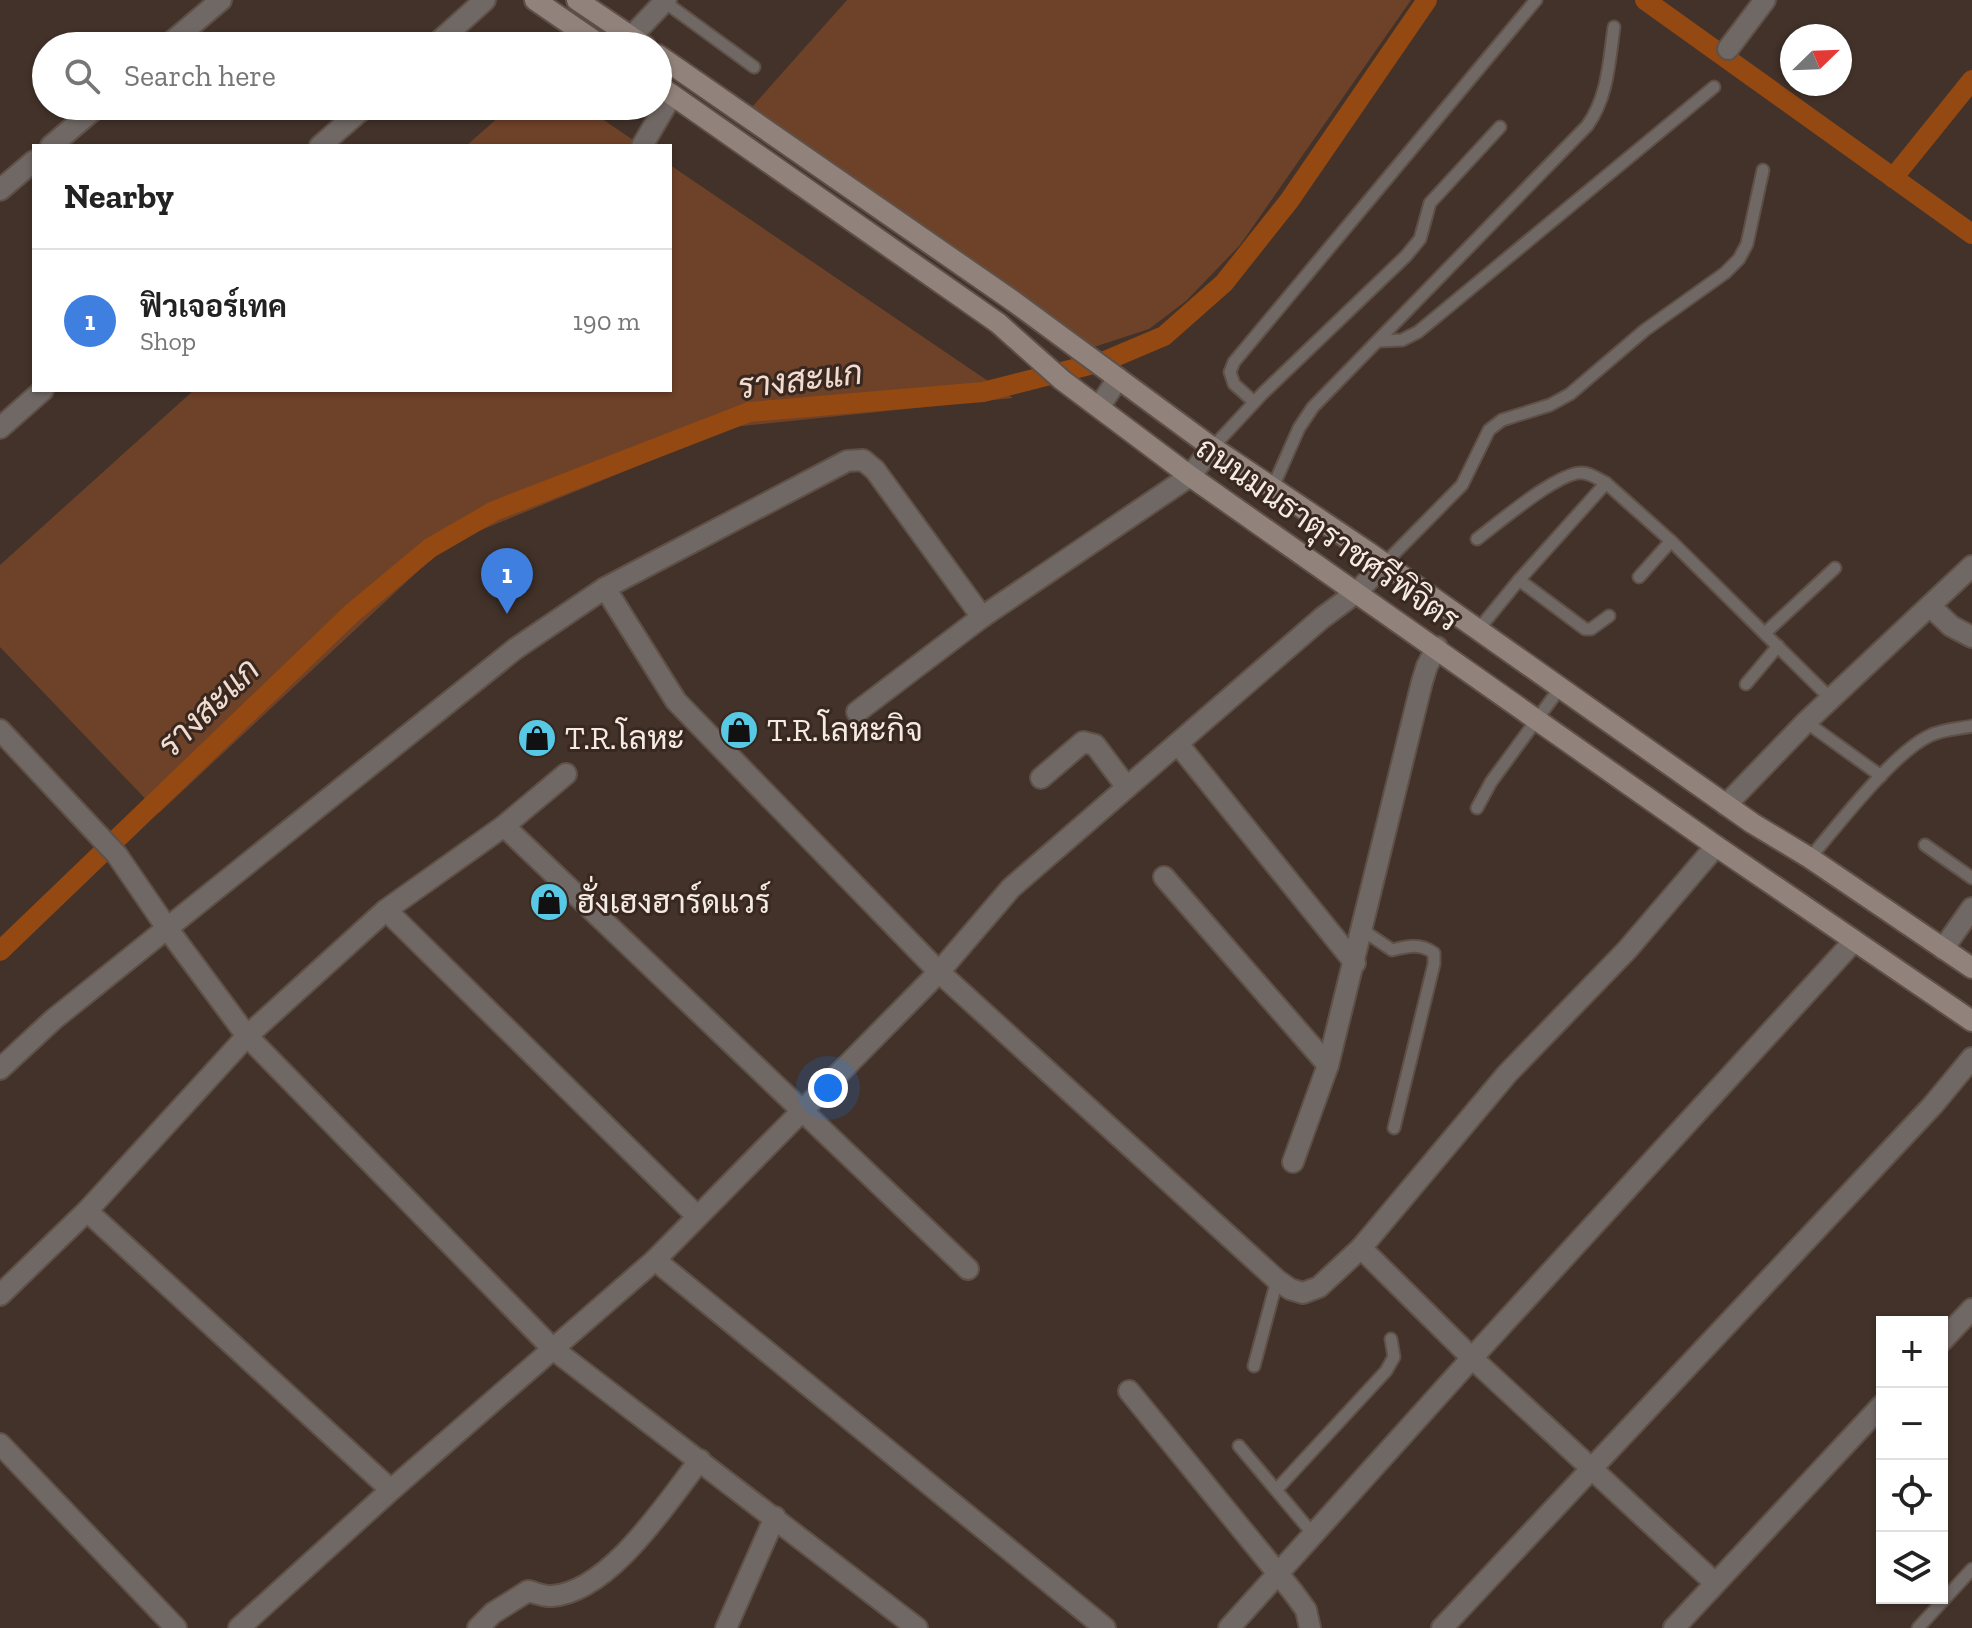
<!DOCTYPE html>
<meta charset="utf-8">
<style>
:root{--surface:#fff;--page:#f2f2f2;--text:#222;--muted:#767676;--line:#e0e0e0;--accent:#3a6d79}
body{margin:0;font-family:"Zilla Slab",Sarabun,serif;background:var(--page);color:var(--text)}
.controls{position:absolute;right:24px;bottom:24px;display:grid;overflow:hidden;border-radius:0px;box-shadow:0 2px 6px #0004}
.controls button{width:72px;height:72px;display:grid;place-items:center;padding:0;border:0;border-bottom:2px solid var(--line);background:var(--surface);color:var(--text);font:40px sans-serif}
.compass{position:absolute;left:1780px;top:24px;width:72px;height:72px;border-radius:50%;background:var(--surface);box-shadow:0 2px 6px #0004;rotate:67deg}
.you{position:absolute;left:828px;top:1088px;width:28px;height:28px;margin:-20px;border:6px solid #fff;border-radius:50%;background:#1a73e8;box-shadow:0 0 0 12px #1a73e833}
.badge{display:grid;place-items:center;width:52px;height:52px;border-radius:50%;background:var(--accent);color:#fff;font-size:26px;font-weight:700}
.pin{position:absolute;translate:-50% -66px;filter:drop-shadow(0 2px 4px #0008)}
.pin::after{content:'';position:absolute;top:42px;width:28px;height:24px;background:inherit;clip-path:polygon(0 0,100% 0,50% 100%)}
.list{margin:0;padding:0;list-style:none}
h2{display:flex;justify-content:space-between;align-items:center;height:104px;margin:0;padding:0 32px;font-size:34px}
h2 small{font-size:26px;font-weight:400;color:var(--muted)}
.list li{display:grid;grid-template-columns:52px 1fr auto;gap:24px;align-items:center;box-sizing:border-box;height:144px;padding:0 32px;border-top:2px solid var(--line)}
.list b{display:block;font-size:30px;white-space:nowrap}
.list p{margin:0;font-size:26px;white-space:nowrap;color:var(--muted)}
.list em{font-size:26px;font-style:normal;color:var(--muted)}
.icon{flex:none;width:44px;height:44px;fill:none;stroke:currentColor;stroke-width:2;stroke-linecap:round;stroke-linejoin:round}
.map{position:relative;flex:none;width:1972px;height:1628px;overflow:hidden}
.search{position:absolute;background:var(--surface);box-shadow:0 2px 6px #0004;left:32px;top:32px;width:640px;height:88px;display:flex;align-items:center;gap:20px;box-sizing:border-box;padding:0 28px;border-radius:44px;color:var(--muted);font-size:30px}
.panel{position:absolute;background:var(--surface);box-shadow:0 2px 6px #0004;left:32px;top:144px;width:640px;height:248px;border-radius:0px}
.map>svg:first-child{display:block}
.grass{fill:#6e4228}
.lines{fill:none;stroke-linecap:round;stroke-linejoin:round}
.canal{stroke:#944812;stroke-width:20}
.lane-casing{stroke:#5f5047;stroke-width:15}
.street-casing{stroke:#5f5047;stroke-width:24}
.secondary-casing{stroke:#5f5047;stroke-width:24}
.lane{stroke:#706864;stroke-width:11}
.street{stroke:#706864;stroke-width:20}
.secondary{stroke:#91837c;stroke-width:20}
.labels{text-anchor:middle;stroke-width:6;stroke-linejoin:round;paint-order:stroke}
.street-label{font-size:32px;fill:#f5ebe5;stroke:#382820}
.poi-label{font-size:32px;fill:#f5ebe5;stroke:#382820;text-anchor:start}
.water-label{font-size:34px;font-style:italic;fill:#f2dbcf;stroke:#382820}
</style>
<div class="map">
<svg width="1972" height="1628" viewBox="0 0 1972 1628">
<rect width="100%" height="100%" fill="#423229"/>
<!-- grass -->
<g class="grass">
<polygon points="847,0 1411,0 1240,245 1186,301 1149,329 1091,348 752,107"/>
<polygon points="511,106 583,106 642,146 466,146"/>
<polygon points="670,165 1013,398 733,427 447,544 159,813 0,647 0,565 194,390 670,390"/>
</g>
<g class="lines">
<!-- canal -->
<g class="canal">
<polyline points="1645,0 1972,234"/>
<polyline points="1893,178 1972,80"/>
<polyline points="0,951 352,613 430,548 494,511 749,412 983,392 1105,361 1164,336 1224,283 1289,201 1427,0"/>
</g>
<!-- lane casing -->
<g class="lane-casing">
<g id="lane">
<polyline points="662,0 754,67"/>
<polyline points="1379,341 1402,340 1418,332 1714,87"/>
<polyline points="1254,402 1234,384 1230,372 1234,362 1536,0"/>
<polyline points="1212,448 1263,393 1406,256 1420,239 1430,203 1500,127"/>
<path d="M1272,489L1299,428L1313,407L1587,126C1608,97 1609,62 1614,27"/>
<path d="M1477,539C1497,524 1560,470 1583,473C1590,473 1600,480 1606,483"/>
<polyline points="1384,564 1462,485 1489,430 1502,420 1550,405 1570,394 1645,330 1725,273 1739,259 1747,244 1763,170"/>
<polyline points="1639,577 1671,541"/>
<polyline points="1519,580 1606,483 1671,541 1830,698"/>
<polyline points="1478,630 1519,580 1585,629 1591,629 1609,616"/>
<polyline points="1765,633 1835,568"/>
<polyline points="1746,684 1778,646"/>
<polyline points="1806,722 1881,776"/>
<polyline points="1477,808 1491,782 1560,688"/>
<polyline points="1925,845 1972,878"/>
<path d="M1810,858C1837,826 1893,753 1929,736C1942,729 1958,729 1972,726"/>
<path d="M1361,929L1392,950C1408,946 1420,943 1434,953V964L1394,1128"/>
<polyline points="1254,1366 1277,1280"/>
<polyline points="1239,1446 1313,1534"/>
<polyline points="1277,1489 1386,1371 1394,1357 1391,1339"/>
<polyline points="1918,1628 1972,1569"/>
</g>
</g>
<!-- street casing -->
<g class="street-casing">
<g id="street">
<polyline points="631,37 666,0"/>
<polyline points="167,46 221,0"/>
<polyline points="434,46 485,0"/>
<polyline points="1728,49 1765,0"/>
<polyline points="51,146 98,106"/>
<polyline points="320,146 366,106"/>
<polyline points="642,146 672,95"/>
<polyline points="0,190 34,161"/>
<polyline points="1100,406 1118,378"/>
<polyline points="0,428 43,390"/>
<polyline points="605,588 676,701 939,972 1277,1280 1290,1289 1303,1293 1319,1287 1361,1248 1507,1074 1627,950 1716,846"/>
<polyline points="1930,606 1951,626 1972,637"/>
<polyline points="857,712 982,617 1190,476 1212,448"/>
<polyline points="0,730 117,855 167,928 247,1036 553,1349 917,1628"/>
<polyline points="1178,744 1355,963"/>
<polyline points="1041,778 1083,742 1095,745 1126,786"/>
<polyline points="1726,805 1806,722 1972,566"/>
<polyline points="504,826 968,1269"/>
<polyline points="1164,877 1328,1065"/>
<polyline points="386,910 697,1216"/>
<polyline points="1943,949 1972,908"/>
<polyline points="0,1069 54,1019 515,649 605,588 847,461 863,460 875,470 982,617"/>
<polyline points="1293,1162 1328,1065 1422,682 1427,666 1437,647"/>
<polyline points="87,1211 391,1490"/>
<polyline points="1361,1248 1472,1358 1715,1583"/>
<polyline points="655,1260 1105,1628"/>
<polyline points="0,1295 87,1211 247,1036 386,910 504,826 566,774"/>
<polyline points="1942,1341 1972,1309"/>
<polyline points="1129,1391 1293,1592 1306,1610 1310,1628"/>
<polyline points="0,1444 176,1628"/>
<polyline points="239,1628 391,1490 655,1260 939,972 1011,888 1322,618 1357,592 1384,564"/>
<path d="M478,1628L493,1613L528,1591C536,1593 545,1597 552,1596C610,1592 667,1502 700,1460"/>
<polyline points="726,1628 775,1517"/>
<polyline points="1229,1628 1472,1358 1854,941"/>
<polyline points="1442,1628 1933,1105 1972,1058"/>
<polyline points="1674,1628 1882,1405"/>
</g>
</g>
<!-- secondary casing -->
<g class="secondary-casing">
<g id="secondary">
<polyline points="535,0 602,46"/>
<polyline points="577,0 645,46"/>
<polyline points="658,55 1013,301 1206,443 1368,552 1752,823 1810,858 1972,968"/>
<polyline points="658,85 998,323 1062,380 1190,476 1716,846 1972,1021"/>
</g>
</g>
<!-- lane -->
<use href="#lane" class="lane"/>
<!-- street -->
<use href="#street" class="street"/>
<!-- secondary -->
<use href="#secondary" class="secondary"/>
</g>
<!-- icons -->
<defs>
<g id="shop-disc" transform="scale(2)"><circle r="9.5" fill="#58c9e4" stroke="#382820"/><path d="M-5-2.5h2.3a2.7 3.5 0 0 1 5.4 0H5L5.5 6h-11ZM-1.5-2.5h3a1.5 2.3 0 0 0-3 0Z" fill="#111"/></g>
</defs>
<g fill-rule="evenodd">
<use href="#shop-disc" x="739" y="730"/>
<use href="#shop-disc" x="537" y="738"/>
<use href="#shop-disc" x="549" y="902"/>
</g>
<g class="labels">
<!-- street labels -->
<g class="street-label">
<text transform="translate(1328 534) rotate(35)" y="11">ถนนมนธาตุราชศรีพิจิตร</text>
</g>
<!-- poi labels -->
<g class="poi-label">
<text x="767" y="741">T.R.โลหะกิจ</text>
<text x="565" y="749">T.R.โลหะ</text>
<text x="577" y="913">ฮั่งเฮงฮาร์ดแวร์</text>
</g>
<!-- water labels -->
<g class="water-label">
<text transform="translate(800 379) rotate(-7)" y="12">รางสะแก</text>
<text transform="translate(208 707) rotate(-44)" y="12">รางสะแก</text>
</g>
</g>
</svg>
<div class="controls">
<button>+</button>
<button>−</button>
<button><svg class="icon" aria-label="locate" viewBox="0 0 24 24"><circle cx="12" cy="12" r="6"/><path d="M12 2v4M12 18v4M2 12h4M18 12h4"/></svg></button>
<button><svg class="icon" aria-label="layers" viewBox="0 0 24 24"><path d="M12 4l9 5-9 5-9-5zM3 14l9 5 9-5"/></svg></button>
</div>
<svg class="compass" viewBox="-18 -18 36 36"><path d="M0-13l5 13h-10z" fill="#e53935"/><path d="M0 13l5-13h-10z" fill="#767676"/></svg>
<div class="you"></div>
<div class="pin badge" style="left:507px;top:614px;background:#3f7fe0">1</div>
<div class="search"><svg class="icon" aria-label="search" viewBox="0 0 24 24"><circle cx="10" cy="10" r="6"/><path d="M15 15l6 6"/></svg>Search here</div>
<section class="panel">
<h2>Nearby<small></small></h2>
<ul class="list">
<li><span class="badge" style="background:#3f7fe0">1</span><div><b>ฟิวเจอร์เทค</b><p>Shop</p></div><em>190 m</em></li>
</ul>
</section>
</div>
